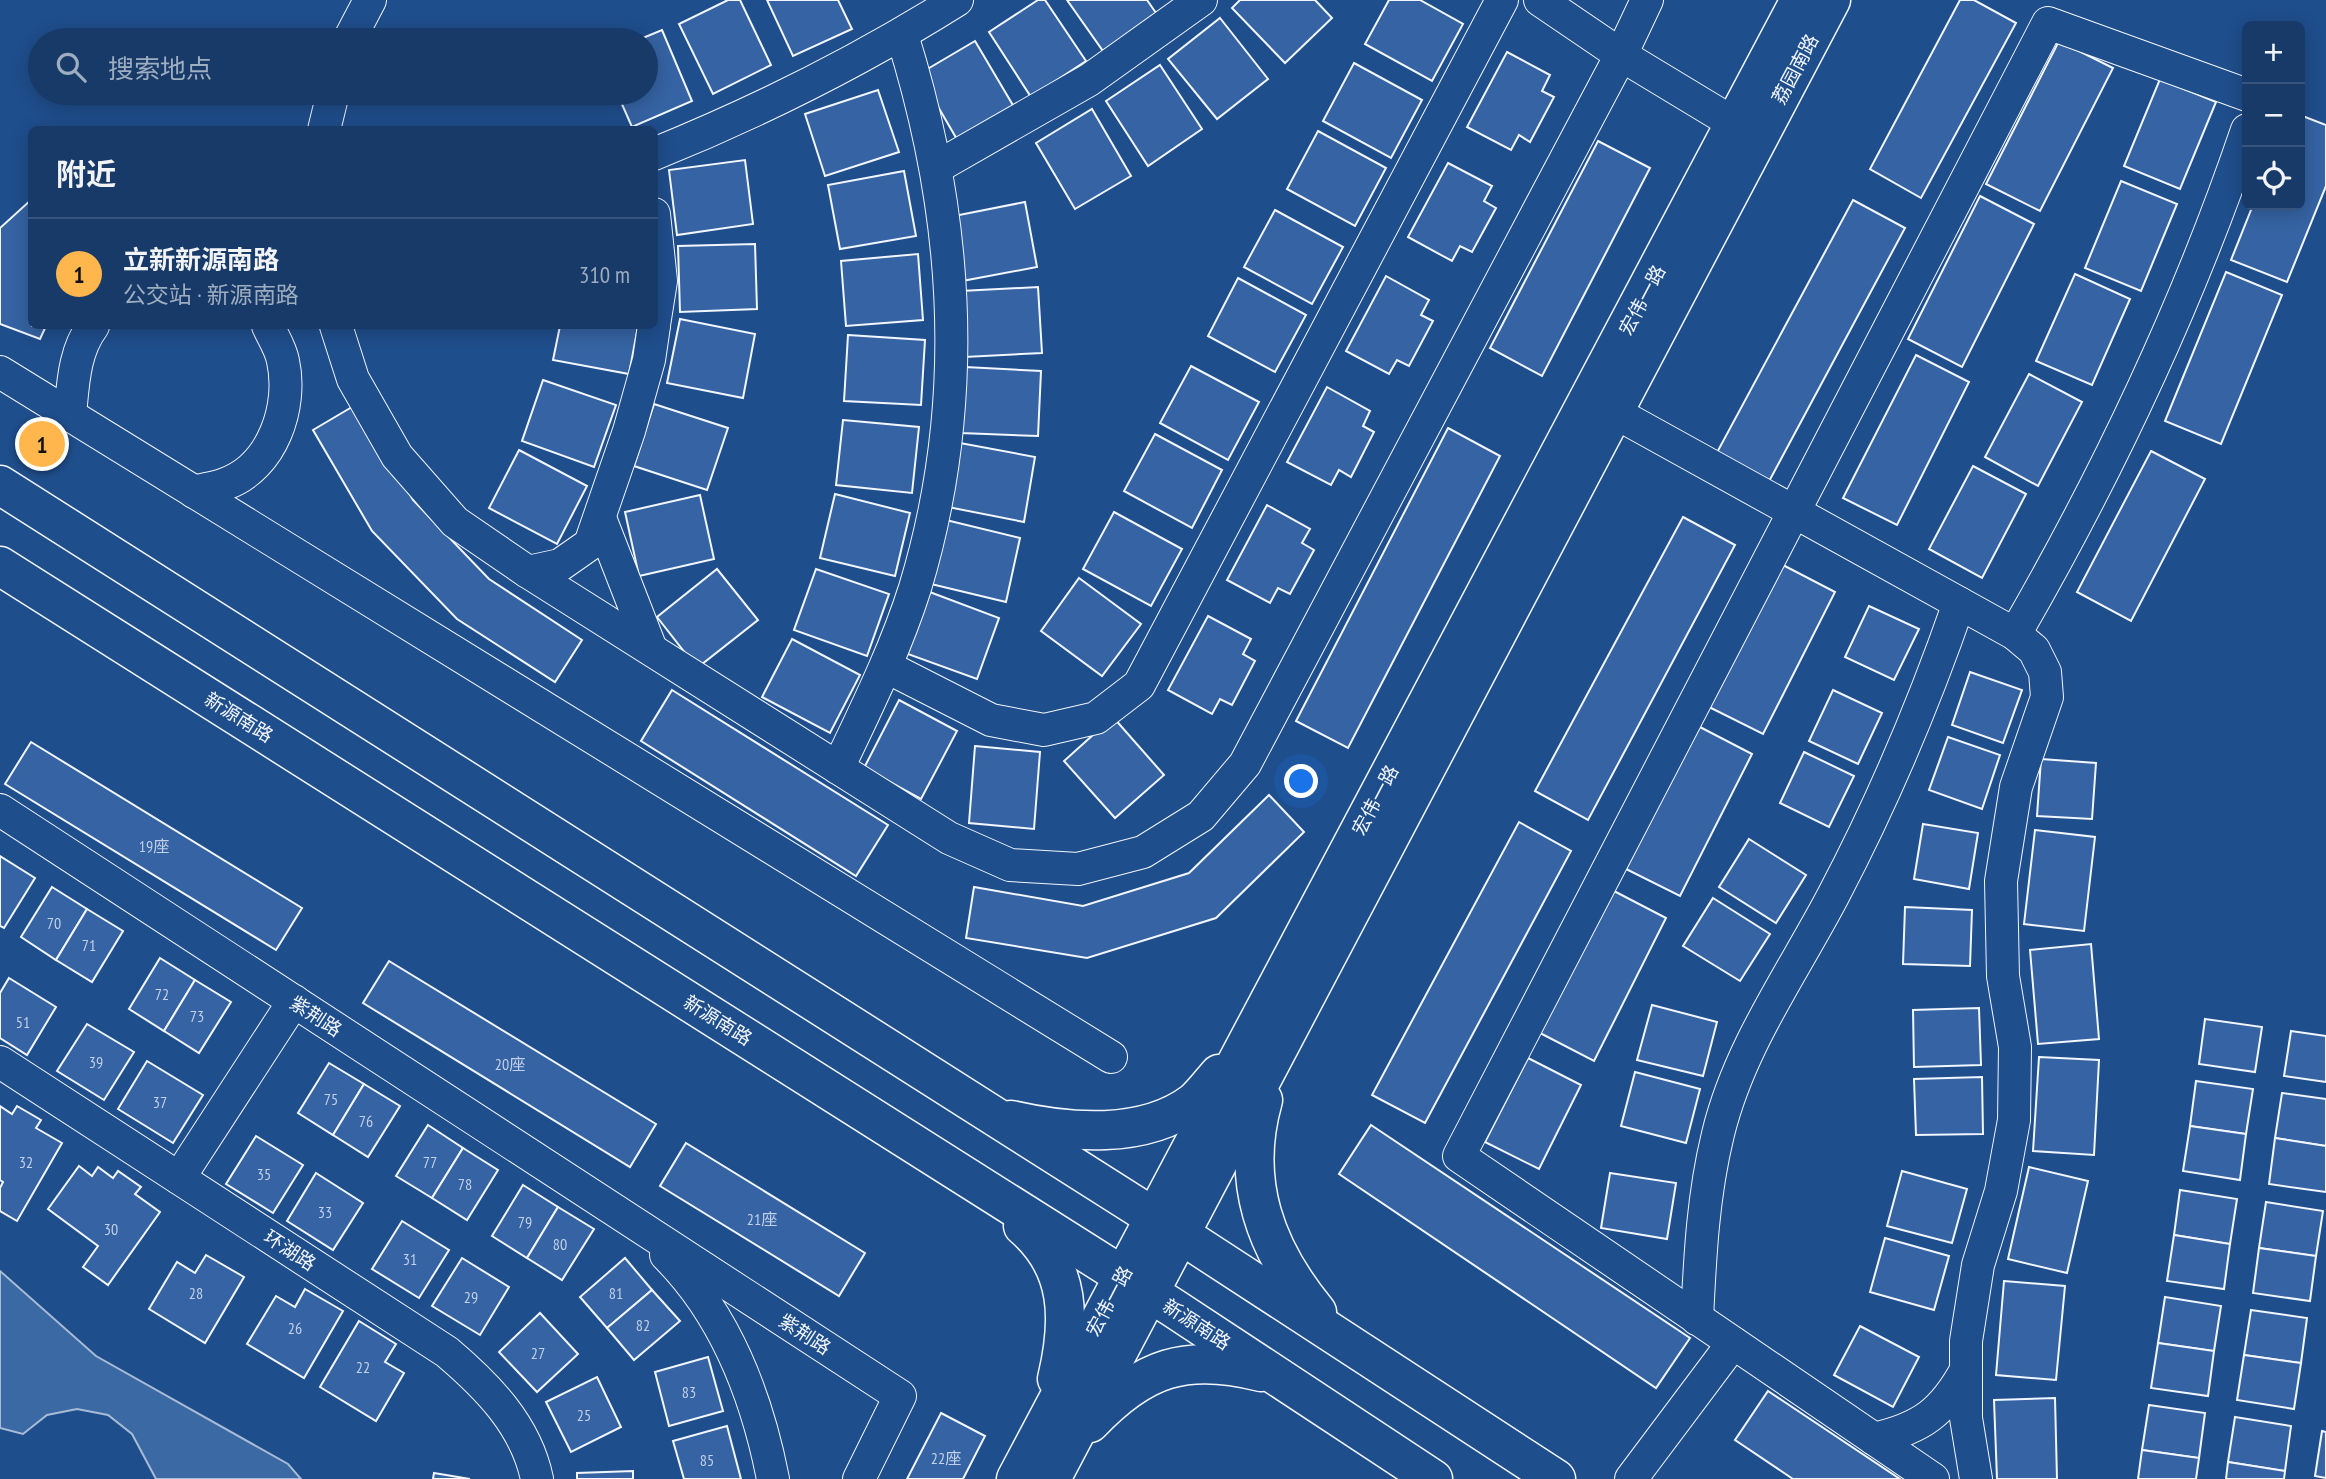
<!DOCTYPE html>
<html lang="zh">
<meta charset="utf-8">
<style>
:root{--surface:#173a69;--page:#244571;--text:#f1f3f6;--muted:#9eadc0;--line:#36547d;--accent:#ffb74d}
body{margin:0;font-family:"PT Sans Narrow","Noto Sans SC",sans-serif;background:var(--page);color:var(--text)}
.controls{position:absolute;right:21px;top:21px;display:grid;overflow:hidden;border-radius:10px;box-shadow:0 4px 18px #0003}
.controls button{width:63px;height:63px;display:grid;place-items:center;padding:0;border:0;border-bottom:2px solid var(--line);background:var(--surface);color:var(--text);font:35px sans-serif}
.you{position:absolute;left:1302px;top:782px;width:24px;height:24px;margin:-18px;border:5px solid #fff;border-radius:50%;background:#1a73e8;box-shadow:0 0 0 10px #1a73e833}
.badge{display:grid;place-items:center;width:46px;height:46px;border-radius:50%;background:var(--accent);color:#111;font-size:23px;font-weight:700}
.pin{position:absolute;translate:-50% -50%;border:4px solid #fff;box-shadow:0 2px 7px #0006}
.list{margin:0;padding:0;list-style:none}
h2{display:flex;justify-content:space-between;align-items:center;height:91px;margin:0;padding:0 28px;font-size:30px}
h2 small{font-size:23px;font-weight:400;color:var(--muted)}
.list li{display:grid;grid-template-columns:46px 1fr auto;gap:21px;align-items:center;box-sizing:border-box;height:112px;padding:0 28px;border-top:2px solid var(--line)}
.list b{display:block;font-size:26px;white-space:nowrap}
.list p{margin:0;font-size:23px;white-space:nowrap;color:var(--muted)}
.list em{font-size:23px;font-style:normal;color:var(--muted)}
.icon{flex:none;width:38px;height:38px;fill:none;stroke:currentColor;stroke-width:2;stroke-linecap:round;stroke-linejoin:round}
.map{position:relative;flex:none;width:2326px;height:1479px;overflow:hidden}
.search{position:absolute;background:var(--surface);box-shadow:0 4px 18px #0003;left:28px;top:28px;width:630px;height:77px;display:flex;align-items:center;gap:18px;box-sizing:border-box;padding:0 24px;border-radius:38px;color:var(--muted);font-size:26px}
.panel{position:absolute;background:var(--surface);box-shadow:0 4px 18px #0003;left:28px;top:126px;width:630px;height:203px;border-radius:10px}
.map>svg:first-child{display:block}
.water{fill:#3b69a3;stroke:#a8bbd7;stroke-width:2}
.building{fill:#3563a3;stroke:#f2f6ff;stroke-width:2}
.lines{fill:none;stroke-linecap:round;stroke-linejoin:round}
.minor-casing{stroke:#f2f6ff;stroke-width:34}
.major-casing{stroke:#f2f6ff;stroke-width:41}
.minor{stroke:#1f4e8c;stroke-width:32}
.major{stroke:#1f4e8c;stroke-width:38}
.labels{text-anchor:middle;stroke-width:5;stroke-linejoin:round;paint-order:stroke}
.number-label{font-size:16px;fill:#c3d1e8}
.street-label{font-size:19px;fill:#f2f6ff;stroke:#1f4e8c}
</style>
<div class="map">
<svg width="2326" height="1479" viewBox="0 0 2326 1479">
<rect width="100%" height="100%" fill="#1f4e8c"/>
<!-- water -->
<polygon class="water" points="0,1271 96,1356 288,1464 301,1479 156,1479 132,1434 108,1415 77,1409 47,1415 23,1434 0,1428"/>
<!-- building -->
<g class="building">
<polygon points="728,0 740,0 771,65 713,94 679,24"/>
<polygon points="767,0 838,0 852,29 793,56"/>
<polygon points="1038,0 1045,0 1086,61 1031,97 989,32"/>
<polygon points="1067,0 1147,0 1156,13 1103,51"/>
<polygon points="1240,0 1315,0 1332,18 1285,63 1232,8"/>
<polygon points="1389,0 1420,0 1463,24 1432,81 1365,44"/>
<polygon points="1960,0 1974,0 2016,23 1921,198 1870,169"/>
<polygon points="1220,18 1268,79 1217,119 1168,59"/>
<polygon points="662,30 692,101 632,127 617,93 646,93 646,40 638,40"/>
<polygon points="975,41 1014,107 958,141 919,74"/>
<polygon points="2059,41 2113,68 2040,211 1986,184"/>
<polygon points="1507,52 1550,75 1542,91 1554,97 1530,142 1519,135 1511,150 1467,127"/>
<polygon points="1354,63 1422,100 1391,158 1323,121"/>
<polygon points="1160,65 1202,129 1148,166 1106,101"/>
<polygon points="2160,79 2216,102 2180,189 2124,166"/>
<polygon points="878,90 899,152 825,176 805,114"/>
<polygon points="1092,109 1131,176 1075,209 1036,143"/>
<polygon points="2300,115 2326,125 2326,186 2287,282 2231,260 2253,205 2300,205"/>
<polygon points="1318,131 1386,168 1355,226 1287,189"/>
<polygon points="1598,141 1650,168 1542,376 1490,348"/>
<polygon points="745,160 753,224 677,235 669,170"/>
<polygon points="1448,163 1492,186 1484,201 1496,208 1472,252 1460,246 1452,261 1408,237"/>
<polygon points="904,171 916,236 840,249 828,185"/>
<polygon points="2121,181 2177,204 2141,291 2085,268"/>
<polygon points="1980,196 2034,224 1962,367 1908,339"/>
<polygon points="32,199 32,326 46,326 40,339 0,324 0,228"/>
<polygon points="1853,200 1905,228 1766,487 1714,458"/>
<polygon points="1025,202 1037,267 962,281 949,217"/>
<polygon points="1275,210 1343,247 1312,304 1244,267"/>
<polygon points="755,244 757,309 680,312 678,246"/>
<polygon points="918,254 923,320 846,326 841,261"/>
<polygon points="2226,272 2282,295 2221,444 2165,421"/>
<polygon points="2075,274 2130,299 2092,385 2036,361"/>
<polygon points="1386,276 1429,300 1421,315 1433,321 1409,366 1397,360 1389,374 1346,351"/>
<polygon points="1238,278 1306,315 1275,372 1208,336"/>
<polygon points="1038,287 1042,353 965,357 961,291"/>
<polygon points="680,319 755,334 743,398 667,383"/>
<polygon points="560,326 638,326 629,374 553,360"/>
<polygon points="848,335 925,340 921,405 844,401"/>
<polygon points="1916,355 1969,382 1897,525 1843,498"/>
<polygon points="1191,366 1259,402 1228,460 1160,423"/>
<polygon points="965,367 1041,371 1038,436 961,433"/>
<polygon points="2029,374 2082,402 2038,486 1985,457"/>
<polygon points="543,380 616,405 594,467 522,441"/>
<polygon points="1327,387 1370,411 1363,426 1374,432 1351,477 1339,470 1331,485 1287,462"/>
<polygon points="357,404 413,500 489,579 582,640 555,682 457,619 372,531 313,430"/>
<polygon points="654,404 728,428 707,490 634,466"/>
<polygon points="843,420 919,427 912,493 836,485"/>
<polygon points="1448,428 1500,456 1348,748 1296,721"/>
<polygon points="1155,434 1222,470 1192,528 1124,491"/>
<polygon points="960,443 1035,457 1024,522 948,507"/>
<polygon points="519,450 587,486 557,544 489,508"/>
<polygon points="2151,451 2205,479 2131,621 2077,592"/>
<polygon points="1973,466 2026,494 1982,578 1929,549"/>
<polygon points="835,494 910,513 895,576 820,558"/>
<polygon points="700,495 714,559 639,576 625,512"/>
<polygon points="1267,505 1310,529 1302,543 1314,550 1290,594 1278,588 1270,603 1227,580"/>
<polygon points="1114,512 1182,549 1151,606 1083,569"/>
<polygon points="1683,517 1735,545 1588,820 1535,791"/>
<polygon points="946,520 1020,538 1006,602 931,584"/>
<polygon points="1781,564 1835,592 1763,734 1709,707"/>
<polygon points="717,569 758,620 697,668 657,617"/>
<polygon points="816,569 889,594 867,656 794,630"/>
<polygon points="1079,578 1141,624 1102,676 1041,631"/>
<polygon points="927,591 999,618 977,679 905,653"/>
<polygon points="1869,606 1919,629 1894,680 1845,657"/>
<polygon points="1208,616 1251,639 1243,654 1255,661 1232,705 1220,699 1212,714 1168,690"/>
<polygon points="792,639 860,675 830,733 762,697"/>
<polygon points="1970,672 2022,690 2003,743 1952,725"/>
<polygon points="672,690 888,825 856,876 641,741"/>
<polygon points="1833,690 1882,713 1858,764 1809,741"/>
<polygon points="899,700 957,731 921,799 864,768"/>
<polygon points="1113,717 1164,775 1115,818 1064,761"/>
<polygon points="1698,726 1752,754 1680,896 1626,869"/>
<polygon points="1948,737 2000,755 1982,809 1929,790"/>
<polygon points="31,742 302,908 276,950 5,784"/>
<polygon points="975,746 1040,752 1034,829 969,823"/>
<polygon points="1804,752 1854,776 1829,827 1780,803"/>
<polygon points="2041,759 2096,763 2092,819 2037,816"/>
<polygon points="1269,795 1304,832 1216,918 1087,958 966,938 974,887 1083,906 1189,873"/>
<polygon points="1519,822 1571,851 1425,1123 1372,1095"/>
<polygon points="1923,824 1978,833 1969,889 1914,879"/>
<polygon points="2035,830 2095,837 2084,931 2024,924"/>
<polygon points="1749,839 1806,875 1776,923 1719,887"/>
<polygon points="0,856 35,878 4,928 0,926"/>
<polygon points="52,887 87,909 56,960 21,937"/>
<polygon points="1612,890 1666,918 1594,1061 1540,1033"/>
<polygon points="1713,898 1770,934 1740,981 1683,946"/>
<polygon points="1905,907 1972,910 1970,966 1903,964"/>
<polygon points="87,909 123,931 92,982 56,960"/>
<polygon points="2091,944 2099,1039 2038,1044 2030,950"/>
<polygon points="160,958 195,980 164,1031 129,1009"/>
<polygon points="389,961 656,1124 630,1167 363,1003"/>
<polygon points="9,978 56,1007 27,1055 0,1038 0,993"/>
<polygon points="195,980 231,1002 199,1053 164,1031"/>
<polygon points="1652,1005 1717,1022 1703,1076 1637,1060"/>
<polygon points="1979,1008 1981,1065 1914,1067 1913,1010"/>
<polygon points="2205,1019 2262,1027 2255,1072 2199,1064"/>
<polygon points="87,1024 134,1052 104,1100 57,1071"/>
<polygon points="2291,1031 2326,1036 2326,1082 2284,1076"/>
<polygon points="2039,1057 2099,1060 2094,1155 2033,1151"/>
<polygon points="1528,1058 1581,1085 1539,1169 1485,1142"/>
<polygon points="147,1061 203,1095 173,1143 118,1109"/>
<polygon points="329,1063 364,1084 333,1135 298,1113"/>
<polygon points="1635,1072 1700,1089 1686,1143 1621,1126"/>
<polygon points="1982,1077 1983,1134 1916,1135 1914,1079"/>
<polygon points="2196,1081 2253,1089 2246,1134 2190,1126"/>
<polygon points="364,1084 400,1106 368,1157 333,1135"/>
<polygon points="2282,1093 2326,1099 2326,1146 2275,1138"/>
<polygon points="0,1106 12,1114 17,1106 41,1120 36,1128 62,1143 17,1221 0,1211 0,1188 3,1182 0,1180"/>
<polygon points="428,1125 463,1148 432,1198 396,1176"/>
<polygon points="1371,1125 1690,1338 1656,1388 1339,1174"/>
<polygon points="2190,1126 2246,1134 2240,1180 2183,1171"/>
<polygon points="256,1136 303,1165 273,1213 226,1184"/>
<polygon points="2275,1138 2326,1146 2326,1192 2269,1184"/>
<polygon points="686,1143 865,1253 839,1296 660,1186"/>
<polygon points="463,1148 498,1170 467,1220 432,1198"/>
<polygon points="79,1166 92,1176 98,1167 113,1178 118,1171 141,1187 135,1194 160,1212 108,1285 83,1267 98,1246 48,1209"/>
<polygon points="2029,1167 2088,1181 2067,1273 2008,1259"/>
<polygon points="1902,1171 1967,1189 1952,1243 1887,1226"/>
<polygon points="316,1173 363,1203 333,1250 287,1221"/>
<polygon points="1610,1173 1676,1183 1667,1239 1601,1228"/>
<polygon points="523,1185 558,1207 527,1258 492,1236"/>
<polygon points="2180,1190 2237,1199 2230,1244 2174,1235"/>
<polygon points="2266,1202 2323,1211 2316,1256 2259,1248"/>
<polygon points="558,1207 594,1229 562,1280 527,1258"/>
<polygon points="402,1221 449,1250 419,1298 372,1269"/>
<polygon points="2174,1235 2230,1244 2224,1289 2167,1281"/>
<polygon points="1885,1238 1949,1256 1934,1310 1870,1292"/>
<polygon points="2259,1248 2316,1256 2310,1301 2253,1293"/>
<polygon points="206,1255 244,1277 205,1343 149,1309 177,1262 195,1273"/>
<polygon points="462,1258 509,1287 480,1335 432,1306"/>
<polygon points="625,1258 652,1290 607,1328 580,1297"/>
<polygon points="2004,1281 2065,1286 2056,1380 1996,1375"/>
<polygon points="305,1289 343,1311 304,1378 247,1344 276,1296 295,1307"/>
<polygon points="652,1290 680,1321 634,1360 607,1328"/>
<polygon points="2165,1297 2221,1306 2214,1351 2158,1343"/>
<polygon points="2251,1310 2307,1318 2301,1363 2244,1355"/>
<polygon points="540,1313 578,1354 537,1392 499,1352"/>
<polygon points="359,1321 396,1344 385,1362 404,1373 376,1421 320,1387"/>
<polygon points="1860,1326 1919,1357 1893,1407 1834,1375"/>
<polygon points="2158,1343 2214,1351 2208,1396 2151,1388"/>
<polygon points="2244,1355 2301,1363 2294,1409 2237,1400"/>
<polygon points="708,1357 723,1411 669,1426 655,1372"/>
<polygon points="597,1377 621,1427 571,1452 546,1402"/>
<polygon points="1768,1391 1900,1479 1793,1479 1735,1440"/>
<polygon points="2055,1398 2057,1479 1997,1479 1994,1400"/>
<polygon points="2149,1405 2205,1413 2199,1458 2142,1450"/>
<polygon points="941,1413 985,1436 963,1479 907,1479"/>
<polygon points="2235,1417 2291,1426 2285,1471 2228,1462"/>
<polygon points="727,1426 741,1479 684,1479 673,1441"/>
<polygon points="2322,1431 2326,1432 2326,1478 2315,1476"/>
<polygon points="2142,1450 2199,1458 2196,1479 2138,1479"/>
<polygon points="2228,1462 2285,1471 2284,1479 2226,1479"/>
<polygon points="633,1471 633,1479 577,1479 577,1473"/>
<polygon points="434,1473 470,1479 433,1479"/>
</g>
<g class="lines">
<!-- minor casing -->
<g class="minor-casing">
<g id="minor">
<polyline points="1540,0 1621,55 1755,136"/>
<polyline points="349,40 370,0"/>
<polyline points="324,130 333,93"/>
<path d="M654,154C760,111 860,61 957,0"/>
<polyline points="937,167 1089,80 1201,0"/>
<polyline points="654,214 661,281 654,325"/>
<polyline points="336,326 353,379 397,456 455,522 528,572 949,838 1010,865 1078,869 1143,852 1201,816 1245,764 1621,55 1647,0"/>
<polyline points="0,372 1111,1057"/>
<polyline points="1614,412 2015,634 2034,650 2045,672 2047,697 2016,787 2001,881 2003,976 2015,1047 2014,1120 2001,1191 1978,1265 1966,1341 1966,1418 1976,1479"/>
<path d="M70,415C73,384 74,351 93,326"/>
<path d="M194,492C204,489 215,488 225,484C273,467 293,406 283,361C281,349 273,337 268,326"/>
<polyline points="600,518 651,649"/>
<polyline points="528,572 560,565 590,544 629,431 649,360 654,326"/>
<path d="M2015,634C2108,473 2187,307 2247,130"/>
<polyline points="887,667 991,720 1044,730 1096,718 1139,685 1502,0"/>
<path d="M838,768C866,709 895,651 915,588C971,403 959,217 902,35"/>
<polyline points="0,810 900,1396 859,1479"/>
<path d="M0,1062L447,1352C487,1386 526,1425 537,1479"/>
<polyline points="179,1178 294,1001"/>
<path d="M666,1255C727,1316 757,1397 773,1479"/>
<path d="M1697,1319C1700,1256 1703,1195 1718,1134C1739,1047 1792,974 1833,896C1883,801 1924,704 1959,603"/>
<path d="M1874,1439C1922,1428 1943,1412 1966,1370"/>
<polyline points="1631,1479 1733,1343"/>
<polyline points="1933,1479 1459,1156 2048,23 2247,95"/>
</g>
</g>
<!-- major casing -->
<g class="major-casing">
<g id="major">
<polyline points="0,485 1180,1234 1556,1479"/>
<polyline points="0,566 1172,1307 1433,1479"/>
<path d="M1263,1100C1240,1181 1265,1249 1317,1312"/>
<path d="M1011,1120C1068,1133 1144,1140 1194,1102C1203,1094 1211,1083 1219,1074"/>
<path d="M1023,1226C1071,1267 1071,1320 1057,1379"/>
<path d="M1090,1423C1143,1367 1186,1353 1261,1372"/>
<polyline points="1016,1479 1800,0"/>
<polyline points="1051,1479 1831,0"/>
</g>
</g>
<!-- minor -->
<use href="#minor" class="minor"/>
<!-- major -->
<use href="#major" class="major"/>
</g>
<g class="labels">
<!-- number labels -->
<g class="number-label">
<text x="154" y="852">19座</text>
<text x="54" y="929">70</text>
<text x="89" y="951">71</text>
<text x="162" y="1000">72</text>
<text x="197" y="1022">73</text>
<text x="23" y="1028">51</text>
<text x="96" y="1068">39</text>
<text x="510" y="1070">20座</text>
<text x="331" y="1105">75</text>
<text x="160" y="1108">37</text>
<text x="366" y="1127">76</text>
<text x="26" y="1168">32</text>
<text x="430" y="1168">77</text>
<text x="264" y="1180">35</text>
<text x="465" y="1190">78</text>
<text x="325" y="1218">33</text>
<text x="762" y="1225">21座</text>
<text x="525" y="1228">79</text>
<text x="111" y="1235">30</text>
<text x="560" y="1250">80</text>
<text x="410" y="1265">31</text>
<text x="196" y="1299">28</text>
<text x="616" y="1299">81</text>
<text x="471" y="1303">29</text>
<text x="643" y="1331">82</text>
<text x="295" y="1334">26</text>
<text x="538" y="1359">27</text>
<text x="363" y="1373">22</text>
<text x="689" y="1398">83</text>
<text x="584" y="1421">25</text>
<text x="946" y="1464">22座</text>
<text x="707" y="1466">85</text>
</g>
<!-- street labels -->
<g class="street-label">
<text transform="translate(1795 69) rotate(-62)" y="7">荔园南路</text>
<text transform="translate(1642 300) rotate(-62)" y="7">宏伟一路</text>
<text transform="translate(239 717) rotate(32)" y="7">新源南路</text>
<text transform="translate(1375 800) rotate(-62)" y="7">宏伟一路</text>
<text transform="translate(316 1016) rotate(33)" y="7">紫荆路</text>
<text transform="translate(718 1020) rotate(32)" y="7">新源南路</text>
<text transform="translate(290 1250) rotate(33)" y="7">环湖路</text>
<text transform="translate(1109 1301) rotate(-62)" y="7">宏伟一路</text>
<text transform="translate(1197 1324) rotate(33)" y="7">新源南路</text>
<text transform="translate(805 1334) rotate(33)" y="7">紫荆路</text>
</g>
</g>
</svg>
<div class="controls">
<button>+</button>
<button>−</button>
<button><svg class="icon" aria-label="locate" viewBox="0 0 24 24"><circle cx="12" cy="12" r="6"/><path d="M12 2v4M12 18v4M2 12h4M18 12h4"/></svg></button>
</div>
<div class="you"></div>
<div class="pin badge" style="left:42px;top:444px">1</div>
<div class="search"><svg class="icon" aria-label="search" viewBox="0 0 24 24"><circle cx="10" cy="10" r="6"/><path d="M15 15l6 6"/></svg>搜索地点</div>
<section class="panel">
<h2>附近<small></small></h2>
<ul class="list">
<li><span class="badge">1</span><div><b>立新新源南路</b><p>公交站 · 新源南路</p></div><em>310 m</em></li>
</ul>
</section>
</div>
